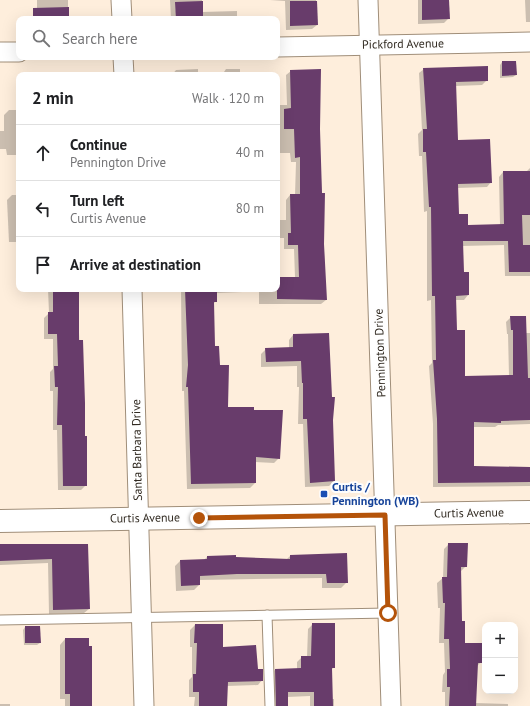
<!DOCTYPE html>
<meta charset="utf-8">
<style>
:root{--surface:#fff;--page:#f6f6f6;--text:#202124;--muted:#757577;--line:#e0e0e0}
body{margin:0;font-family:"PT Sans",sans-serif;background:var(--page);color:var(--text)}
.controls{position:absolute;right:12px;bottom:12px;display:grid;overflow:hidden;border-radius:8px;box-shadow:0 4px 16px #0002}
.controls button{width:36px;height:36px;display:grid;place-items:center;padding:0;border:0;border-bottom:1px solid var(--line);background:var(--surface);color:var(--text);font:20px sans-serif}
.stop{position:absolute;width:12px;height:12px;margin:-9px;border:3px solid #b45309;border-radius:50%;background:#fff}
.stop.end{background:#b45309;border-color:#fff;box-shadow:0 1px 4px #0008}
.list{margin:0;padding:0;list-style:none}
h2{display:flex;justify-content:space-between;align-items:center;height:52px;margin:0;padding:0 16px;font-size:17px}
h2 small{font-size:13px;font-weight:400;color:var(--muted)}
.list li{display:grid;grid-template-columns:26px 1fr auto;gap:12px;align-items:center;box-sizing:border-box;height:56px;padding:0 16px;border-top:1px solid var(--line)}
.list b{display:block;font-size:15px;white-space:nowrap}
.list p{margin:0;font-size:13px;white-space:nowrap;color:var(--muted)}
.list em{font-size:13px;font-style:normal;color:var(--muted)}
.icon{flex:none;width:22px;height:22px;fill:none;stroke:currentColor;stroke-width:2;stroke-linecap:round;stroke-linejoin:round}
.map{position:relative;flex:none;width:530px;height:706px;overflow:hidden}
.search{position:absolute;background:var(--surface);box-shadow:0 4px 16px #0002;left:16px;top:16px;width:264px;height:44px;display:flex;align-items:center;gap:10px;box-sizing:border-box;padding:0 14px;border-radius:8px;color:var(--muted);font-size:15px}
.panel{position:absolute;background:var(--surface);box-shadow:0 4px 16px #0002;left:16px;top:72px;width:264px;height:220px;border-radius:8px}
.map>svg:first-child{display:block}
.shadow{fill:#0003}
.building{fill:#683c6b}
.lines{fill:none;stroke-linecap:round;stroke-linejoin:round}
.service-casing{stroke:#a08e79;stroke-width:11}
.minor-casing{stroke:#a08e79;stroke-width:21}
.tertiary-casing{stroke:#a08e79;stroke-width:24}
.service{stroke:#fff;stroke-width:9}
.minor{stroke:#fff;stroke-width:19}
.tertiary{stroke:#fff;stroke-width:22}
.route{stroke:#b45309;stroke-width:5}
.transit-dot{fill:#1a4fb4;stroke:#fefefe;stroke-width:1.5}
.labels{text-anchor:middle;stroke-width:4;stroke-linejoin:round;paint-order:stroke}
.street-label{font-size:12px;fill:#312a21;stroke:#fefefe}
.transit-label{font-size:12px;font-weight:bold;fill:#164399;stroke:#fefefe;text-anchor:start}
</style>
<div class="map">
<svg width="530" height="706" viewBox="0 0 530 706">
<rect width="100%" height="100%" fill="#feeedc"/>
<!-- shadow -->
<g class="shadow">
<rect x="37" y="0" width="31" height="19"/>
<polygon points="170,0 202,0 202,12 237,11 237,19 171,19"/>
<polygon points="270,0 316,0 317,25 312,29 286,30 285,1"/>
<polygon points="418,0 448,0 449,18 444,23 418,24"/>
<polygon points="525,0 530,0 530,22 526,22"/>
<polygon points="502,62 516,75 513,77 500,78 500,65"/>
<polygon points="198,69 198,75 172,75 176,70"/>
<polygon points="226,69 240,69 240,75 222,75"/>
<polygon points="424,69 487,80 482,85 455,86 457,141 491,182 487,187 457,188 458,215 467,226 500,225 499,177 503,172 526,172 530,168 530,135 530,276 505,276 504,245 462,246 463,273 468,295 464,300 455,300 456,331 464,378 509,376 508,334 507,334 506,322 511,317 526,333 530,333 530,424 498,425 495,427 473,427 473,467 530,468 530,486 433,487 433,424 429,366 432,363 431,300 427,301 427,211 424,212 422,156 419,156 418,134 422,130 419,73"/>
<polygon points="291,71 319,129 326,300 321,304 259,304 259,289 277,289 277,278 295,278 294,249 284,249 284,238 277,238 277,220 286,220 286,200 290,195 295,195 296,162 291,162 290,153 277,153 277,105 287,105 286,75"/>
<polygon points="73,73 73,75 46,75 47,74"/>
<polygon points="9,110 19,110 19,155 7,155 6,149 0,149 0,131 4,131 4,115"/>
<polygon points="12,195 19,195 19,242 9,242 7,200"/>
<polygon points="48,289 77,289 86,485 81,490 58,490 57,430 53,430 53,391 50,391 50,372 53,369 53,339 44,339 44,318 49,313"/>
<polygon points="181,289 247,289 243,292 216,293 216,301 213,304 214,347 227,408 279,458 274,463 255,462 255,483 250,488 187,489 184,391 182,391"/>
<polygon points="293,335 332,420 334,481 329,486 305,487 303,424 298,424 299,387 297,387 297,366 261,367 261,354 266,349 289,349 289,340"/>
<polygon points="449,544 466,566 461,571 461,622 464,644 481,662 477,666 475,703 508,704 508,706 445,706 445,692 442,692 443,675 445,672 444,643 439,643 440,608 438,608 437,583 443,578 444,549"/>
<polygon points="0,545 87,545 89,609 84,613 49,614 48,563 0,565"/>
<polygon points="290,556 346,583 341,588 322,588 322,578 199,580 199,585 194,590 176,591 175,566 180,561 204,560 207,557 286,560"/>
<polygon points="313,624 334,667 331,670 332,699 334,699 334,706 310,706 310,696 287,697 287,706 272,706 270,674 275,670 297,669 297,662 302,657 307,657 308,629"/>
<polygon points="195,625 222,648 257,669 262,680 258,685 227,686 226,706 194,706 195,697 189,697 189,680 192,677 192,647 190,647 190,630"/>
<polygon points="25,627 40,643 37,645 24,645 23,630"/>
<polygon points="65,639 91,706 65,706 65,699 60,699 60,645"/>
<rect x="0" y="704" width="10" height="2"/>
</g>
<!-- building -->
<g class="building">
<polygon points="422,0 449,0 450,19 422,20"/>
<polygon points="203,1 203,19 176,19 175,2"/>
<polygon points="290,1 317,1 318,25 290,26"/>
<polygon points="69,7 69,19 33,19 33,8"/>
<polygon points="502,61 516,61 517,75 502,76"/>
<polygon points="488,66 488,81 456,82 458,140 490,139 492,183 458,184 459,214 468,214 468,225 504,224 503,171 530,171 530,215 522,215 523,245 530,245 530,272 509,272 508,241 463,241 464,272 469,272 469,295 456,296 457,330 465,330 465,376 513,375 513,330 511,330 510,316 526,316 528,378 530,378 530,420 501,421 501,423 474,422 474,466 530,467 530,482 438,483 437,419 433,360 436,360 435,296 432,296 431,207 429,207 426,152 423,152 423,129 427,129 423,68"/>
<polygon points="321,69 320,129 322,193 325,193 324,244 327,300 277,299 277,277 299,277 298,245 288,245 288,233 291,233 290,194 300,194 300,157 295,158 294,129 284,129 284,109 291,108 290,70"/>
<polygon points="53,289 79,289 79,340 83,340 85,403 85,436 87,436 87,486 63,486 62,425 57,425 58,387 55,387 54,366 58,366 57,334 48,334 48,312 53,312"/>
<polygon points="185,289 217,289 217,302 214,302 215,346 219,346 220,365 229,365 228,407 254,407 254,410 283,410 280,459 256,457 256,483 191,484 188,387 186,387 188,365"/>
<polygon points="329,333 332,397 335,397 333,420 335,481 310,483 307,419 303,419 303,383 302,383 301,361 266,362 265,348 293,347 293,334"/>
<polygon points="448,543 468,543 467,567 461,567 462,621 465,621 465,643 482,643 482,663 478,663 476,706 449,706 450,687 447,687 447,669 450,669 449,639 444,639 445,603 443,603 442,577 447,577"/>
<polygon points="0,544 88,544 90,609 53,610 52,559 0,561"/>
<polygon points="347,553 348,583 327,583 326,574 237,574 200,576 200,585 181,586 180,560 207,559 207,556 236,555 236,557 290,559 290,555"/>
<polygon points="312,623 335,623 335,668 332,668 333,706 314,706 314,692 288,692 288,706 276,706 275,669 301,668 301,656 311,656"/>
<polygon points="195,624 223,624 223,647 256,645 258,669 263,669 263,681 228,682 227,706 199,706 199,692 193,692 193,674 196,674 197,643 194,643"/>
<polygon points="25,626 40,626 41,643 25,643"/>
<polygon points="65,638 89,638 89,646 92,646 92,706 70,706 70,694 65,694"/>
</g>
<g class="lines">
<!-- service casing -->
<g class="service-casing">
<g id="service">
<polyline points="267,615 270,706"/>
<polyline points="0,620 388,613"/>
</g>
</g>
<!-- minor casing -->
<g class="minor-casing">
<g id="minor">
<polyline points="121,0 122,19"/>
<polyline points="368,0 391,706"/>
<polyline points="277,47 530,42"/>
<polyline points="0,52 19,52"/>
<polyline points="123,57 124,75"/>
<polyline points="132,289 144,706"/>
</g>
</g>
<!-- tertiary casing -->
<g class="tertiary-casing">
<polyline id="tertiary" points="0,521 530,512"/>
</g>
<!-- service -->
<use href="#service" class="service"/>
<!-- minor -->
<use href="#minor" class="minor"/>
<!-- tertiary -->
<use href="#tertiary" class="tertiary"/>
</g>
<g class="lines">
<!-- route -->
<polyline class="route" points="199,518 385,515 388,613"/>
</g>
<!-- markers -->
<rect class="transit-dot" x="320" y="490" width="8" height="8" rx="2"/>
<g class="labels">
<!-- street labels -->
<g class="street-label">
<text transform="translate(403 44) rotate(-1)" y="4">Pickford Avenue</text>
<text transform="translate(380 353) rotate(-92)" y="4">Pennington Drive</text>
<text transform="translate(137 450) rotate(-91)" y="4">Santa Barbara Drive</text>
<text transform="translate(469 513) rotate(-1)" y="4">Curtis Avenue</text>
<text transform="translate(145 518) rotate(-1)" y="4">Curtis Avenue</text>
</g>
<!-- transit labels -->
<g class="transit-label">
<text x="332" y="491">Curtis /<tspan x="332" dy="14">Pennington (WB)</tspan></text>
</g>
</g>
</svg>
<div class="controls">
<button>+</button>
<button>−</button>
</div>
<div class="stop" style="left:388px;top:613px"></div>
<div class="stop end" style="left:199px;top:518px"></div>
<div class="search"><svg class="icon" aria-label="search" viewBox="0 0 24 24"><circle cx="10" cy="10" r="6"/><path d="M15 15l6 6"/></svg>Search here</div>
<section class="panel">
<h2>2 min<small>Walk · 120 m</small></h2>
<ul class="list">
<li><svg class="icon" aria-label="ahead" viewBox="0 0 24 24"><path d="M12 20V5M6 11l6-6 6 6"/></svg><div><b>Continue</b><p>Pennington Drive</p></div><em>40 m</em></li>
<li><svg class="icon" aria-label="left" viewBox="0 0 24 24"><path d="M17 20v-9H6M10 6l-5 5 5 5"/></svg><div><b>Turn left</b><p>Curtis Avenue</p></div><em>80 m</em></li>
<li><svg class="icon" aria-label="arrive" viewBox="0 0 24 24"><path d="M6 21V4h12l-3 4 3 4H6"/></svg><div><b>Arrive at destination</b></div></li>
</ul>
</section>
</div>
